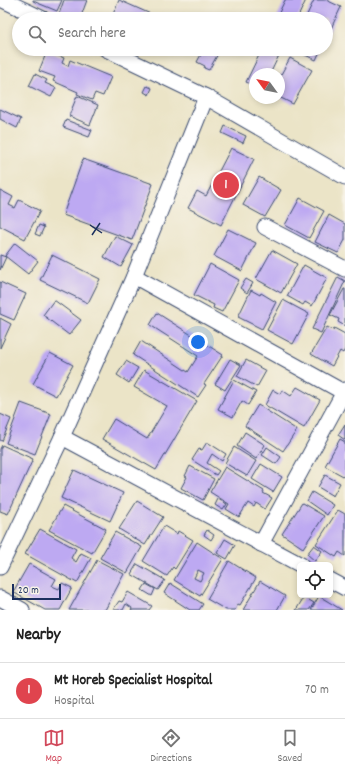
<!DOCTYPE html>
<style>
:root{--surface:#fff;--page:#f6f6f6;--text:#222;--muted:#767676;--line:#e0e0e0;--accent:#d1495b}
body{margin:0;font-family:Dekko,sans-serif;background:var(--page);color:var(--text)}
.controls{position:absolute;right:12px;bottom:12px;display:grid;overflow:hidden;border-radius:6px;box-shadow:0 2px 6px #0003}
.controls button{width:36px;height:36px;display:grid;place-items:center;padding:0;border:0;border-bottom:1px solid var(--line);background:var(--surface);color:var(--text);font:20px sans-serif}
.compass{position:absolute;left:249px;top:68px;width:36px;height:36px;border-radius:50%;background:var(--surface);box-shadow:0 2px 6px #0003;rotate:303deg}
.scale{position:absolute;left:12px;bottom:10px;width:49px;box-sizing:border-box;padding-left:4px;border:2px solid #1b2f5e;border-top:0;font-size:11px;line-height:14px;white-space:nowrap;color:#1b2f5e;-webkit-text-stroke:3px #f7f3e8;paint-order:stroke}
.you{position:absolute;left:198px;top:342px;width:14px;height:14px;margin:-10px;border:3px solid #fff;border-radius:50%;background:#1a73e8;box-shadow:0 0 0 6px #1a73e833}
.badge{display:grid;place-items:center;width:26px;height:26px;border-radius:50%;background:var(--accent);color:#fff;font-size:13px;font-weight:700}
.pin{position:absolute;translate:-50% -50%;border:2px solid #fff;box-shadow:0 1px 4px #0006}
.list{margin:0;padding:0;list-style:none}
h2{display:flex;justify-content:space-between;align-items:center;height:52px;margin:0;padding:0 16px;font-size:17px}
h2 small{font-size:13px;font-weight:400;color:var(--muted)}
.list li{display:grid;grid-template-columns:26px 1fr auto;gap:12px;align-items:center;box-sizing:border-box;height:56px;padding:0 16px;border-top:1px solid var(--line)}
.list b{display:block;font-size:15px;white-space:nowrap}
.list p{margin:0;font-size:13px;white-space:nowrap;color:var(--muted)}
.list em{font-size:13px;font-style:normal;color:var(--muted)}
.icon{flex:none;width:22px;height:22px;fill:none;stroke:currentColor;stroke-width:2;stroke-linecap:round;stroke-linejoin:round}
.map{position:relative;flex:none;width:345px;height:610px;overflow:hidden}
.search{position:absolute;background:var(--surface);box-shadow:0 2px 6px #0003;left:12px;right:12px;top:12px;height:44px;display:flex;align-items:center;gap:10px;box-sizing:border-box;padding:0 14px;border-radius:22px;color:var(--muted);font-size:15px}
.sheet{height:108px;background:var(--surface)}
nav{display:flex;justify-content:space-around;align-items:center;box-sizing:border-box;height:56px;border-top:1px solid var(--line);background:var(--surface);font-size:11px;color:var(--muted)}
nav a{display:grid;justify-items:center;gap:2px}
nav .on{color:var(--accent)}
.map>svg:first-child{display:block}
.building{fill:#bda9f2;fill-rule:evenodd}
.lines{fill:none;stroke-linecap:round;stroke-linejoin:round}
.street-casing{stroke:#3a4a6e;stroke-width:17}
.street{stroke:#fff;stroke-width:15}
.ticks{fill:none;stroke:#1b2f5e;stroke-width:1.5}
</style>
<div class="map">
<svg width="345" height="610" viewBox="0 0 345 610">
<rect width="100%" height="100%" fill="#f7f3e8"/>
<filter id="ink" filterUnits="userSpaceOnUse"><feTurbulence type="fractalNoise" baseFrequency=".025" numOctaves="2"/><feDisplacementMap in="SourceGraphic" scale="8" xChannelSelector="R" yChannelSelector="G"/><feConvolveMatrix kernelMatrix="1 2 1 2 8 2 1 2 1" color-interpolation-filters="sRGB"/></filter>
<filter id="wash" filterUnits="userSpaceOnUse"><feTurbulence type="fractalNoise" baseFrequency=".012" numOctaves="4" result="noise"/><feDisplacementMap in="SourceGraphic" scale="16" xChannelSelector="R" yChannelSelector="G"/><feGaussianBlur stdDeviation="0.9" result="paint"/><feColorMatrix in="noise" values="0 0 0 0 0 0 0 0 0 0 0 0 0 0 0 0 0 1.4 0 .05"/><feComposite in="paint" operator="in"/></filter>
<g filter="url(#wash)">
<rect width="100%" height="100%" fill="#ebe4c7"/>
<g id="blocks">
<!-- building -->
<g class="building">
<polygon points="33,0 62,0 57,11 33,1"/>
<polygon points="64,0 87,0 80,19 70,19 59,14"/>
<polygon points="119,0 162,19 111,19"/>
<polygon points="285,0 306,0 297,19 276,19"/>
<polygon points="314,0 326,0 341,7 326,39 326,19 305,19"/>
<polygon points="204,49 213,49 219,52 209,70 204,68 205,66 197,62"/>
<polygon points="262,49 282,49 270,74 255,74 255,86 246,82"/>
<polygon points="292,49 321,49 316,60"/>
<polygon points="47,51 64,58 62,63 68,66 70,60 111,77 103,96 95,93 92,100 77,94 78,92 53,81 55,77 39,71"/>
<polygon points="290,58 312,70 293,104 279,97 279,78"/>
<polygon points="35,74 47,80 45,83 56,88 51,97 29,86"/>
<polygon points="147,86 152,88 149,95 144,92"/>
<polygon points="77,96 98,105 90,125 69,116"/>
<polygon points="0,109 21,119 17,128 0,119"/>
<polygon points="66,120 92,130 89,137 63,127"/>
<polygon points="225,126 246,136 243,143 222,133"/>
<polygon points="231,148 254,159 221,225 188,208 197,191 206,196"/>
<polygon points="83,159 153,184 132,240 63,215"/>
<polygon points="259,177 281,190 265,217 243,205"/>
<polygon points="0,190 13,197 9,205 15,208 19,200 40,211 25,239 0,226"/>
<polygon points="300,198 324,211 309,238 285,225"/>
<polygon points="329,215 345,224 345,240 338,253 315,242"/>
<polygon points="39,225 44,227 40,236 35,234"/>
<polygon points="228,229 256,243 242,271 214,256"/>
<polygon points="115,236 133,245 121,267 104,257"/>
<polygon points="15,243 38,261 28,274 5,256"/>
<polygon points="272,250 297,264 281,293 256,279"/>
<polygon points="0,255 6,257 0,270"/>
<polygon points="52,255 100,279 88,303 40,280"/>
<polygon points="210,264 239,280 222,312 213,308 214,305 194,295"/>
<polygon points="304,265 327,278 312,306 305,302 303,305 287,296"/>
<polygon points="338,277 345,281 321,333 312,329"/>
<polygon points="246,279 253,283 247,293 240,288"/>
<polygon points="0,282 26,294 14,320 0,314"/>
<polygon points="344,289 345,289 345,326 338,322 339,319 330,315"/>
<polygon points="251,290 260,295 261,293 276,302 262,329 238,317"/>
<polygon points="54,300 81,320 69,335 43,315"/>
<polygon points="283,300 309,314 293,344 267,330"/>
<polygon points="157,313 223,355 204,384 206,385 198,397 133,355 141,341 188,372 198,356 150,325"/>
<polygon points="0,318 11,324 0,348"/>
<polygon points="327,327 333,330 334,328 345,334 345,349 343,353 340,351 332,366 311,354"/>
<polygon points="50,353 73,365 56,396 33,384"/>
<polygon points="230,359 241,365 225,390 215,384"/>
<polygon points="246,360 266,371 257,387 237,376"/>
<polygon points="126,361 138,368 129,383 117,375"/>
<polygon points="144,370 197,401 156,470 102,439 114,419 147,439 167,406 134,387"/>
<polygon points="234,380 256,392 248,405 242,401 233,417 218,409"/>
<polygon points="297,387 320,400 304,428 265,405 273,390 280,394 282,390 291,396"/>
<polygon points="21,403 51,414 35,454 6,443"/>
<polygon points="258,405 297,430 283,451 245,426"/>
<polygon points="0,414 11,419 2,441 0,440"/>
<polygon points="345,424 345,440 338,435"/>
<polygon points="245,432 265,445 256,459 237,446"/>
<polygon points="340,439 345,442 345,477 325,466"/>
<polygon points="207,442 226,454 222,461 212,454 207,463 219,471 216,475 192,460 199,449 202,450"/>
<polygon points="2,445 33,459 8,514 0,511 0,449"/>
<polygon points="234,447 256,461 247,476 225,463"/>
<polygon points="267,447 281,457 276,464 262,455"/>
<polygon points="261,464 282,477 273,492 252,479"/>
<polygon points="190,466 214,479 203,500 181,488 187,477 185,476"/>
<polygon points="225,467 264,491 263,493 272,498 265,509 256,503 254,507 248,503 239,517 226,509 229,504 210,492"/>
<polygon points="74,470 123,493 110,521 61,498"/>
<polygon points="325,475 340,483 333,496 318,487"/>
<polygon points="312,492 333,505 327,515 307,501"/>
<polygon points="218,499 227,504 223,510 215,505"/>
<polygon points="137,501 163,517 145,545 119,529"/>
<polygon points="302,503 324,516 303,548 282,534"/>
<polygon points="63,506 106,529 92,553 49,530"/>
<polygon points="338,510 345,514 345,556 339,552 336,557 316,544"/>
<polygon points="164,526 177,534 178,531 193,540 175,569 173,567 167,576 143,561"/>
<polygon points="40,529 76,549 71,558 76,562 81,553 91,558 77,583 25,554"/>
<polygon points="207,530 214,535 211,540 204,535"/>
<polygon points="115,532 142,547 127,573 100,558"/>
<polygon points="225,539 235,545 227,559 217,553"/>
<path d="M197,542L223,559L200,596L174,580ZM198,570L204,573L200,581L194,578Z"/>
<polygon points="314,545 322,551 315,561 307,554"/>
<polygon points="97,560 124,574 105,610 69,610"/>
<polygon points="229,561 256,578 240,605 238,604 235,610 226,610 207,599"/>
<polygon points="29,564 56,579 52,586 59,589 62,583 72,588 60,610 45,610 13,592"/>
<polygon points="137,564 165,580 158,590 131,574"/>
<polygon points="260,581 285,596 277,610 243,610"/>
<polygon points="170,583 203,604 199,610 190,610 164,593"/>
<polygon points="146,584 155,589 152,596 142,590"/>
<polygon points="128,592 152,606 149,610 131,610 132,608 126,604 123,610 113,610 119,601 122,602"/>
<polygon points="319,596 342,610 311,610"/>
<polygon points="304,597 314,603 309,610 296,610"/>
</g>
</g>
</g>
<g filter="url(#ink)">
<use href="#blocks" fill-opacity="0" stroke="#3a4a6e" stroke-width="1"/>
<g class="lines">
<!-- street casing -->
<g class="street-casing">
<g id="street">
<polyline points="3,0 43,19"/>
<polyline points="106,49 206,97 345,177"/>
<polyline points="265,227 345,269"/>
<polyline points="134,276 345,393"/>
<polyline points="62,437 301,565"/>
<polyline points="261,544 345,390"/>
<polyline points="0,567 62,437 134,276 206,97"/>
<polyline points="330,580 345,588"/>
<polyline points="0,598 22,610"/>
</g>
</g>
<!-- street -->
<use href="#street" class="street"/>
</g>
</g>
<!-- ticks -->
<path class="ticks" d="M90,225L102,233M92,235L100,223"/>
</svg>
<div class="controls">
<button><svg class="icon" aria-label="locate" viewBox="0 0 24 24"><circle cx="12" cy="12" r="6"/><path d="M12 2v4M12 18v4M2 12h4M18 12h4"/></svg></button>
</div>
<svg class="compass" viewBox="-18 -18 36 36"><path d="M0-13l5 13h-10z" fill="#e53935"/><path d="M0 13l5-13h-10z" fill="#767676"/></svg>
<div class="scale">20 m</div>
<div class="you"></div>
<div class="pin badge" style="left:226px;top:185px;background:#e0444e">1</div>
<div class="search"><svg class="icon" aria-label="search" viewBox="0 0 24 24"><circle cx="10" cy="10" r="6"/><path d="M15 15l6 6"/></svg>Search here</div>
</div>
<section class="sheet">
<h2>Nearby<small></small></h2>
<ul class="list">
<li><span class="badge" style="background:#e0444e">1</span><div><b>Mt Horeb Specialist Hospital</b><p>Hospital</p></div><em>70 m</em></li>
</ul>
</section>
<nav>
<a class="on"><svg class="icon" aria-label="map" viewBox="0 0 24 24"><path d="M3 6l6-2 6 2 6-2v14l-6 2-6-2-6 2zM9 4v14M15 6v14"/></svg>Map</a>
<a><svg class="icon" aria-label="directions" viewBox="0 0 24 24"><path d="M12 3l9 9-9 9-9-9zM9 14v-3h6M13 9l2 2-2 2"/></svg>Directions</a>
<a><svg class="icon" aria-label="saved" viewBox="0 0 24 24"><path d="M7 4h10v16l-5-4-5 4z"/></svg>Saved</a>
</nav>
